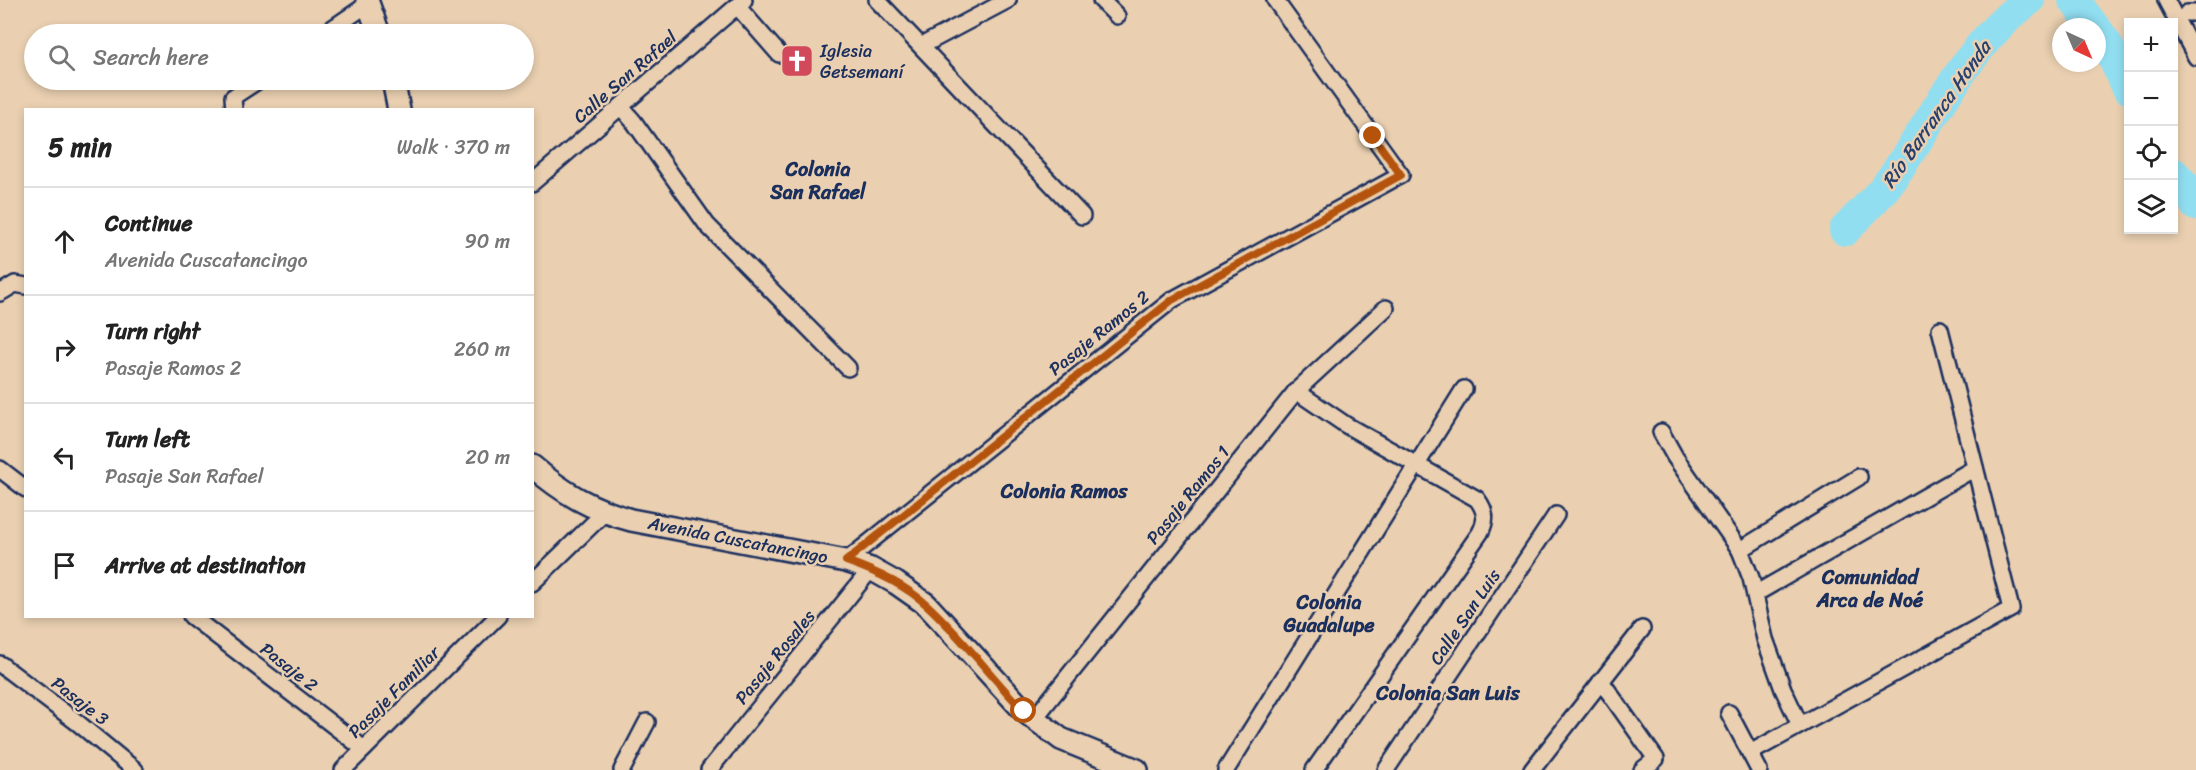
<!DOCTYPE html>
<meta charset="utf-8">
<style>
:root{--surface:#fff;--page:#f6f6f6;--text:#222;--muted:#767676;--line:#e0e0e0}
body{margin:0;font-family:Sriracha,sans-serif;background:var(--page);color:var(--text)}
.controls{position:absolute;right:18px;top:18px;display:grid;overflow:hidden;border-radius:0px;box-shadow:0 3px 9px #0003}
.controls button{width:54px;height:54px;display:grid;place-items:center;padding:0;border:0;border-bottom:2px solid var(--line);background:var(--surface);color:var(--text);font:30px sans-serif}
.compass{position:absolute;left:2052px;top:18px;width:54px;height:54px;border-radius:50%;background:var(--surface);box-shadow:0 3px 9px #0003;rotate:136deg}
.stop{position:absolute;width:18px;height:18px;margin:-14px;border:4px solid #b45309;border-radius:50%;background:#fff}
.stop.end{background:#b45309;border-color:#fff;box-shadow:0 2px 6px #0008}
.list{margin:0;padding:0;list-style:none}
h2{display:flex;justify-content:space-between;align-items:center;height:78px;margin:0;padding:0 24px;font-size:26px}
h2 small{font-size:20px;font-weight:400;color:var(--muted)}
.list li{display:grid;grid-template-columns:39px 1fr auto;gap:18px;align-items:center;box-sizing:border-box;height:108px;padding:0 24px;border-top:2px solid var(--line)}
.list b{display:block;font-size:22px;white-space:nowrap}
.list p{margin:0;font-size:20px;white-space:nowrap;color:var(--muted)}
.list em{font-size:20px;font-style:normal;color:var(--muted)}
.icon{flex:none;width:33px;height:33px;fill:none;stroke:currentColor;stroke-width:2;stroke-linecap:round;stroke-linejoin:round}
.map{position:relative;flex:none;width:2196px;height:770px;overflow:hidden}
.search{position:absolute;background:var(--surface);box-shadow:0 3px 9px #0003;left:24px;top:24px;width:510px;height:66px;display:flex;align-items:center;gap:15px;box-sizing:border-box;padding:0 21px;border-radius:33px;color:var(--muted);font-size:22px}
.panel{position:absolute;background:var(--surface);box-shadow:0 3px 9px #0003;left:24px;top:108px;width:510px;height:510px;border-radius:0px}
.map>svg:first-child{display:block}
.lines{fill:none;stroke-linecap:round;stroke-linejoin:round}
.river{stroke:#91def1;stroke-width:32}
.street-casing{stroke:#1b2f5e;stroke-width:20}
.secondary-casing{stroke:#1b2f5e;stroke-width:26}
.street{stroke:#ead0b1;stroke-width:15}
.secondary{stroke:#ead0b1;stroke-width:21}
.route{stroke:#b45309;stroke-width:8}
.labels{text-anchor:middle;stroke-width:5;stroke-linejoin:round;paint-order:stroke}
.poi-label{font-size:18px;fill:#1b2f5e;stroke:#ead0b1;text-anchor:start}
.street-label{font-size:18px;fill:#1b2f5e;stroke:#ead0b1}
.water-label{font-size:20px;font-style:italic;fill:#27406d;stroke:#ead0b1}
.neighbourhood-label{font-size:20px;font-weight:bold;fill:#1b2f5e;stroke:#ead0b1}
</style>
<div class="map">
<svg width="2196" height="770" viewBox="0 0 2196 770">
<rect width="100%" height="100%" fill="#ead0b1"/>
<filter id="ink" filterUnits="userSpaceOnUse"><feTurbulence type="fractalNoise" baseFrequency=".0167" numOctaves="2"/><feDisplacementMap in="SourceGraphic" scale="12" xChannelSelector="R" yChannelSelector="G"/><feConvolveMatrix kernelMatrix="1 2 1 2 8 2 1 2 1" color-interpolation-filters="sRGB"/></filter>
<g filter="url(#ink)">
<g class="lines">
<!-- river -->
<g class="river">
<polyline points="2074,0 2094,27"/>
<polyline points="2097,30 2106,43 2128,88"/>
<polyline points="2174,174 2191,193 2196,205"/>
<path d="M1845,230C1858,216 1873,202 1886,186C1933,124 1964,46 2029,0"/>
</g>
<!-- street casing -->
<g class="street-casing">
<g id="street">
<polyline points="877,0 1082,216"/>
<polyline points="1101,0 1117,16"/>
<polyline points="2166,0 2196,57"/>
<polyline points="737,6 779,54"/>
<polyline points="2187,13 2196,13"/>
<polyline points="324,34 368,4"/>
<polyline points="921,46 1008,0"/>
<polyline points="621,107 634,122 707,225 848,368"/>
<polyline points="234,110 233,97 259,80"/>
<polyline points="532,183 744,0"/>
<polyline points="0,293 15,284 26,286"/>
<path d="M1296,391L1346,425L1477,499C1486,511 1487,520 1480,533L1314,770"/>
<polyline points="1661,432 1675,457 1740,550 1751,578 1765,639 1783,689 1800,725"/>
<polyline points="0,469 26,489"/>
<polyline points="1740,550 1859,477"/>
<polyline points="846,561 1172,300 1401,175 1275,0"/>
<polyline points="532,583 604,513"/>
<polyline points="1755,594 1975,468"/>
<polyline points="191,616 364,749"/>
<polyline points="0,664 78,723 135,770"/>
<polyline points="1601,681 1656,759 1642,770"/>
<polyline points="1729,713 1759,770"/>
<polyline points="1034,719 1296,391 1386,308"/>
<polyline points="1750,753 2011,609 1940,329"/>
<polyline points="343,770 498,616"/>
<polyline points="622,770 647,722"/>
<polyline points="709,770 871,569"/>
<polyline points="1226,770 1464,389"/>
<polyline points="1386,770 1556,515"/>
<polyline points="1532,770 1642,629"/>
</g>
</g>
<!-- secondary casing -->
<g class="secondary-casing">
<g id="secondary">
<polyline points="367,0 379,34"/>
<polyline points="393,80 399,110"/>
<path d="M532,466C563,493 591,509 631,520L846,561L871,569L896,583L926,604L1024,711L1061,739L1137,770"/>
</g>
</g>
<!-- street -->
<use href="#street" class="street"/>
<!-- secondary -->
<use href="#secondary" class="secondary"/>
</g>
</g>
<g class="lines" filter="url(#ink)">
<!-- route -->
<path class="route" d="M1024,711C991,677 962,637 927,605C904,584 875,571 846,561L1172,300L1401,175L1373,136"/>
</g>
<!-- icons -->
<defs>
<g id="church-square" transform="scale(1.725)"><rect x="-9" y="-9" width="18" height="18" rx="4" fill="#d1495b" stroke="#ead0b1"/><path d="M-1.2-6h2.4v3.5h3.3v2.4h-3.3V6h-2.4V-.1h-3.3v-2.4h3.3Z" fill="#fff"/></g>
</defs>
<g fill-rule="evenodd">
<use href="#church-square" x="797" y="61"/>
</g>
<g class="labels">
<!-- poi labels -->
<g class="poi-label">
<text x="820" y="57">Iglesia<tspan x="820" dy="21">Getsemaní</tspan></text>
</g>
<!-- street labels -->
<g class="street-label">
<text transform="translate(625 77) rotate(-41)" y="6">Calle San Rafael</text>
<text transform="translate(1099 333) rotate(-39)" y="6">Pasaje Ramos 2</text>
<text transform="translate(1188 495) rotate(-51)" y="6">Pasaje Ramos 1</text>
<text transform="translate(738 540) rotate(11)" y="6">Avenida Cuscatancingo</text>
<text transform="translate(1465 617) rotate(-56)" y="6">Calle San Luis</text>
<text transform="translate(775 657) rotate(-51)" y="6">Pasaje Rosales</text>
<text transform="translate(289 667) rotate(38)" y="6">Pasaje 2</text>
<text transform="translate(394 692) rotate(-45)" y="6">Pasaje Familiar</text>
<text transform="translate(80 701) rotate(38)" y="6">Pasaje 3</text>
</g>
<!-- water labels -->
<g class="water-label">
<text transform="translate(1936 114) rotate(-55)" y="7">Río Barranca Honda</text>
</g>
<!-- neighbourhood labels -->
<g class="neighbourhood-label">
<text x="818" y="176">Colonia<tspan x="818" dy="23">San Rafael</tspan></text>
<text x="1064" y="498">Colonia Ramos</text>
<text x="1870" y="584">Comunidad<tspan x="1870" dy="23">Arca de Noé</tspan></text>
<text x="1329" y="609">Colonia<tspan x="1329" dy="23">Guadalupe</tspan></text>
<text x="1448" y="700">Colonia San Luis</text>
</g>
</g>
</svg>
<div class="controls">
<button>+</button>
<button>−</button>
<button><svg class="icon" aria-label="locate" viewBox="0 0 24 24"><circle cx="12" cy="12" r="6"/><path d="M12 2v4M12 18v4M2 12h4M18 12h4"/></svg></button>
<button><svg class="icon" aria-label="layers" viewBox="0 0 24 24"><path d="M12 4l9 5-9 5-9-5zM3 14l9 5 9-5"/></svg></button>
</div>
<svg class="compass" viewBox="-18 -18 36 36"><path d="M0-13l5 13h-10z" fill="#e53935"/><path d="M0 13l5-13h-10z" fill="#767676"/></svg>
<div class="stop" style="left:1024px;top:711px"></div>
<div class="stop end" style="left:1373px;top:136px"></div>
<div class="search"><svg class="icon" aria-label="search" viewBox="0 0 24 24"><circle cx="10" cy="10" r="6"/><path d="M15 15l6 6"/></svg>Search here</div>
<section class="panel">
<h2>5 min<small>Walk · 370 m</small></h2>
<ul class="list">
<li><svg class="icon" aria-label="ahead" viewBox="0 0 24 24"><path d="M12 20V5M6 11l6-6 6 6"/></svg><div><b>Continue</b><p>Avenida Cuscatancingo</p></div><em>90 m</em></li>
<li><svg class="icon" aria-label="right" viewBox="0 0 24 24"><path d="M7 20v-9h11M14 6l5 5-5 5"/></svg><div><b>Turn right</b><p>Pasaje Ramos 2</p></div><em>260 m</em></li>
<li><svg class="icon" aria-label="left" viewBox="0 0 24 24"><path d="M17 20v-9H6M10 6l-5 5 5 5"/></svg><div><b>Turn left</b><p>Pasaje San Rafael</p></div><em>20 m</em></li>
<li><svg class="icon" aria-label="arrive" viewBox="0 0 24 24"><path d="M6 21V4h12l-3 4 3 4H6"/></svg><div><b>Arrive at destination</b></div></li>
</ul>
</section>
</div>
